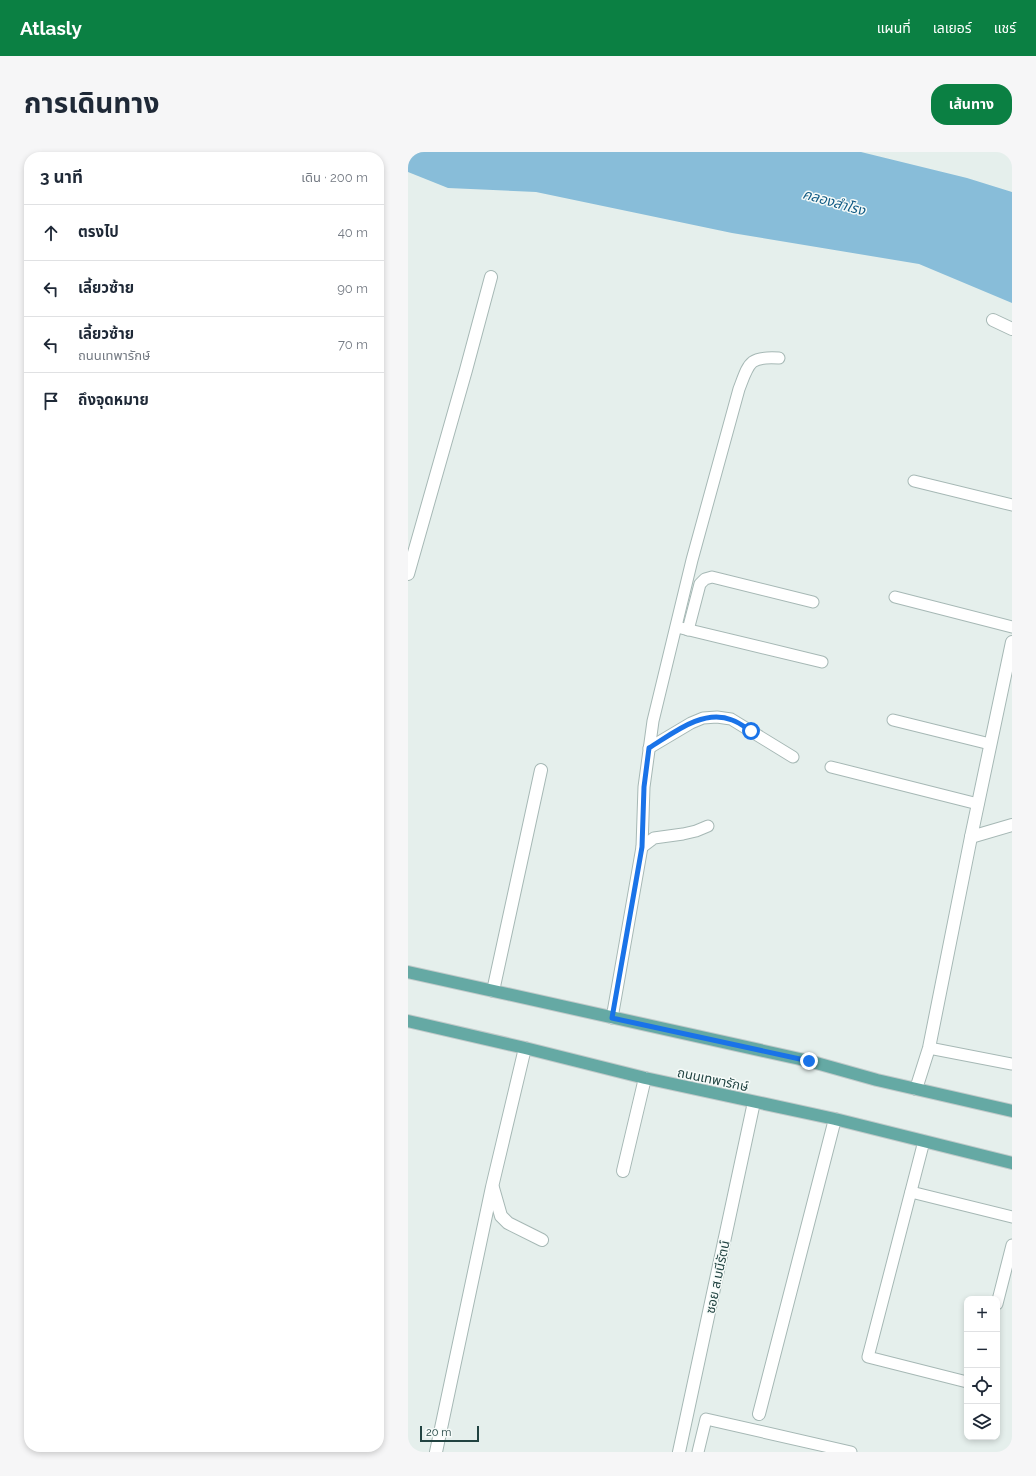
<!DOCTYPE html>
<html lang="th">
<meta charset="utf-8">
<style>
:root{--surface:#fff;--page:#f6f6f7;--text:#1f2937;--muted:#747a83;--line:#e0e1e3;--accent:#0b8043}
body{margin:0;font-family:Raleway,"Noto Sans Thai",sans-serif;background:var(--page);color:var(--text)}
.controls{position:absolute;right:12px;bottom:12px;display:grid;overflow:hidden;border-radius:8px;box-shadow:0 2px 6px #0003}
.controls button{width:36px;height:36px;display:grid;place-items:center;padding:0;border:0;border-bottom:1px solid var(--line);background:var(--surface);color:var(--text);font:20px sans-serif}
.scale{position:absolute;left:12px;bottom:10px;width:59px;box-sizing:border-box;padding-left:4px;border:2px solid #214341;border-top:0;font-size:11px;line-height:14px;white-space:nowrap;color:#214341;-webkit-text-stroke:3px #f6fbf9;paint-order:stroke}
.stop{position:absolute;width:12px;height:12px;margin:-9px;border:3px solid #1a73e8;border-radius:50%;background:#fff}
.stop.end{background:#1a73e8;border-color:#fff;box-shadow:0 1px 4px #0008}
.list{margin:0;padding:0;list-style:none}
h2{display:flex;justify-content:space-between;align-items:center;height:52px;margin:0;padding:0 16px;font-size:17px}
h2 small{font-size:13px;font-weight:400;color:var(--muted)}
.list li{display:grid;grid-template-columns:26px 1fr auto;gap:12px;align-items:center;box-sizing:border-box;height:56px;padding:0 16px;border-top:1px solid var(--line)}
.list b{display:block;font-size:15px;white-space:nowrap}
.list p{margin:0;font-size:13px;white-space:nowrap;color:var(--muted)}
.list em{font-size:13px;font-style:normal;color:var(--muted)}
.icon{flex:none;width:22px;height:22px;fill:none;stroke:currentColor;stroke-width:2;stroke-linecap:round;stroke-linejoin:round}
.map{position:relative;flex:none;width:604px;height:1300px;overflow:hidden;border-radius:16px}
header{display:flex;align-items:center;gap:24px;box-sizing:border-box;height:56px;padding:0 20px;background:var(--accent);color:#fff}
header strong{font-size:19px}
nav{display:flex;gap:22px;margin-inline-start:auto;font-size:14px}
.intro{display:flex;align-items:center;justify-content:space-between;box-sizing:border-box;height:96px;padding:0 24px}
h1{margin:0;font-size:28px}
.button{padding:10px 18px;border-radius:16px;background:var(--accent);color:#fff;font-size:14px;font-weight:700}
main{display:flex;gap:24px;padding:0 24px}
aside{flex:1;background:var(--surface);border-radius:16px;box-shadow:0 2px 6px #0003}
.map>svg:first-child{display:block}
.water{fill:#88bdd9}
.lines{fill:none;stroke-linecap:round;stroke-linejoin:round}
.service-casing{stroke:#a6b8b5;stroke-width:13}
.minor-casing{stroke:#a6b8b5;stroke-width:14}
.primary-casing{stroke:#c1caca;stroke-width:14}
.service{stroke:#fff;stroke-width:11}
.minor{stroke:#fff;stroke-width:12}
.primary{stroke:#65a9a4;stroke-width:12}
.route{stroke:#1a73e8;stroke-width:5}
.labels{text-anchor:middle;stroke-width:3;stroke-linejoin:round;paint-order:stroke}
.street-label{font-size:13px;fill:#214341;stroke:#f6fbf9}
.water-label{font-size:14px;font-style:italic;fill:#145d86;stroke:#f6fbf9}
</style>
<header>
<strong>Atlasly</strong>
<nav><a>แผนที่</a><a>เลเยอร์</a><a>แชร์</a></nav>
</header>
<div class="intro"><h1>การเดินทาง</h1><a class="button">เส้นทาง</a></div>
<main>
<aside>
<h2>3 นาที<small>เดิน · 200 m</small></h2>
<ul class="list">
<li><svg class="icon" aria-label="ahead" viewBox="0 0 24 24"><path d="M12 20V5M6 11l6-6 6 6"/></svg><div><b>ตรงไป</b></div><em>40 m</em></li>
<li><svg class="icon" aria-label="left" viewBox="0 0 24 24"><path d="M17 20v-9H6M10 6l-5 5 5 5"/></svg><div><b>เลี้ยวซ้าย</b></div><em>90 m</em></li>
<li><svg class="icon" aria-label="left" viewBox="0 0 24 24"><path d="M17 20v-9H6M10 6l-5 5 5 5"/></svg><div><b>เลี้ยวซ้าย</b><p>ถนนเทพารักษ์</p></div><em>70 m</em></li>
<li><svg class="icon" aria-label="arrive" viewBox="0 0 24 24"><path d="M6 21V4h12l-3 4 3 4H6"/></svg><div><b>ถึงจุดหมาย</b></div></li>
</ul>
</aside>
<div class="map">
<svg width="604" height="1300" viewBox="0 0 604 1300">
<rect width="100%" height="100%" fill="#e5efec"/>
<!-- water -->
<polygon class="water" points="0,0 453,0 559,26 604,40 604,151 511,112 324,81 128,40 40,36 0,20"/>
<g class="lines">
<!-- service casing -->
<g class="service-casing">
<g id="service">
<polyline points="506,329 604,353"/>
<polyline points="487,445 604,475"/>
<polyline points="273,476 414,510"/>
<polyline points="280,478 292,432 297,427 304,425 405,450"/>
<polyline points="485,568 582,592"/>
<polyline points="241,596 283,571 295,566 309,565 323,567 385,605"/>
<polyline points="423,615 570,652"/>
<polyline points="234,695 246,686 275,682 288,679 300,674"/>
<path d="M204,866L234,695L236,635L245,569L284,408L331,237C341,211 341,204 371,206"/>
<polyline points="521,896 604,912"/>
<polyline points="516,989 460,1205 559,1230"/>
<polyline points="503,1040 604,1065"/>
<polyline points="589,1152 604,1093"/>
<polyline points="290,1300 298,1267 443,1300"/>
</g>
</g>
<!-- minor casing -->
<g class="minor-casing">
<g id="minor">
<polyline points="585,168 604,177"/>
<polyline points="0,422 58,218 83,125"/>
<polyline points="563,685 604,673"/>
<polyline points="85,839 133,618"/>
<polyline points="508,937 521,896 563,685 604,490"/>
<polyline points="215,1019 237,926"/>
<polyline points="85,1036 93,1064 100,1071 134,1088"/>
<polyline points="351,1262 427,967"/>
<polyline points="28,1300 84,1035 117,896"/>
<polyline points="271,1300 346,950"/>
</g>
</g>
<!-- primary casing -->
<g class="primary-casing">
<g id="primary">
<polyline points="0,820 401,909 469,928 604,959"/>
<polyline points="0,869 117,896 237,926 427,967 604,1011"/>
</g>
</g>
<!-- service -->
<use href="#service" class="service"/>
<!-- minor -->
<use href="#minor" class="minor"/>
<!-- primary -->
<use href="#primary" class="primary"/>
</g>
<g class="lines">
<!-- route -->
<path class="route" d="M343,579C337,575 330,570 324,568C295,556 264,582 241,596L236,635L234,695L204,866L401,909"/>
</g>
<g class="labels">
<!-- street labels -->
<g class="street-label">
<text transform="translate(305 927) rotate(12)" y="5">ถนนเทพารักษ์</text>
<text transform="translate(309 1125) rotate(-78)" y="5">ซอย ส.มนีรัตน์</text>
</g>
<!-- water labels -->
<g class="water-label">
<text transform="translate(426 50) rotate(16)" y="5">คลองสำโรง</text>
</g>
</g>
</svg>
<div class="controls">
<button>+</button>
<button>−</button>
<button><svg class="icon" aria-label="locate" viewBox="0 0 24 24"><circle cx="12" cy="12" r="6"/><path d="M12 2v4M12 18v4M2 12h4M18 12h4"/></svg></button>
<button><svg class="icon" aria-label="layers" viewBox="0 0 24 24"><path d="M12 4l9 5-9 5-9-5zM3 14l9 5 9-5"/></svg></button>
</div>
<div class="scale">20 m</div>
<div class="stop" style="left:343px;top:579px"></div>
<div class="stop end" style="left:401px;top:909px"></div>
</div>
</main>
